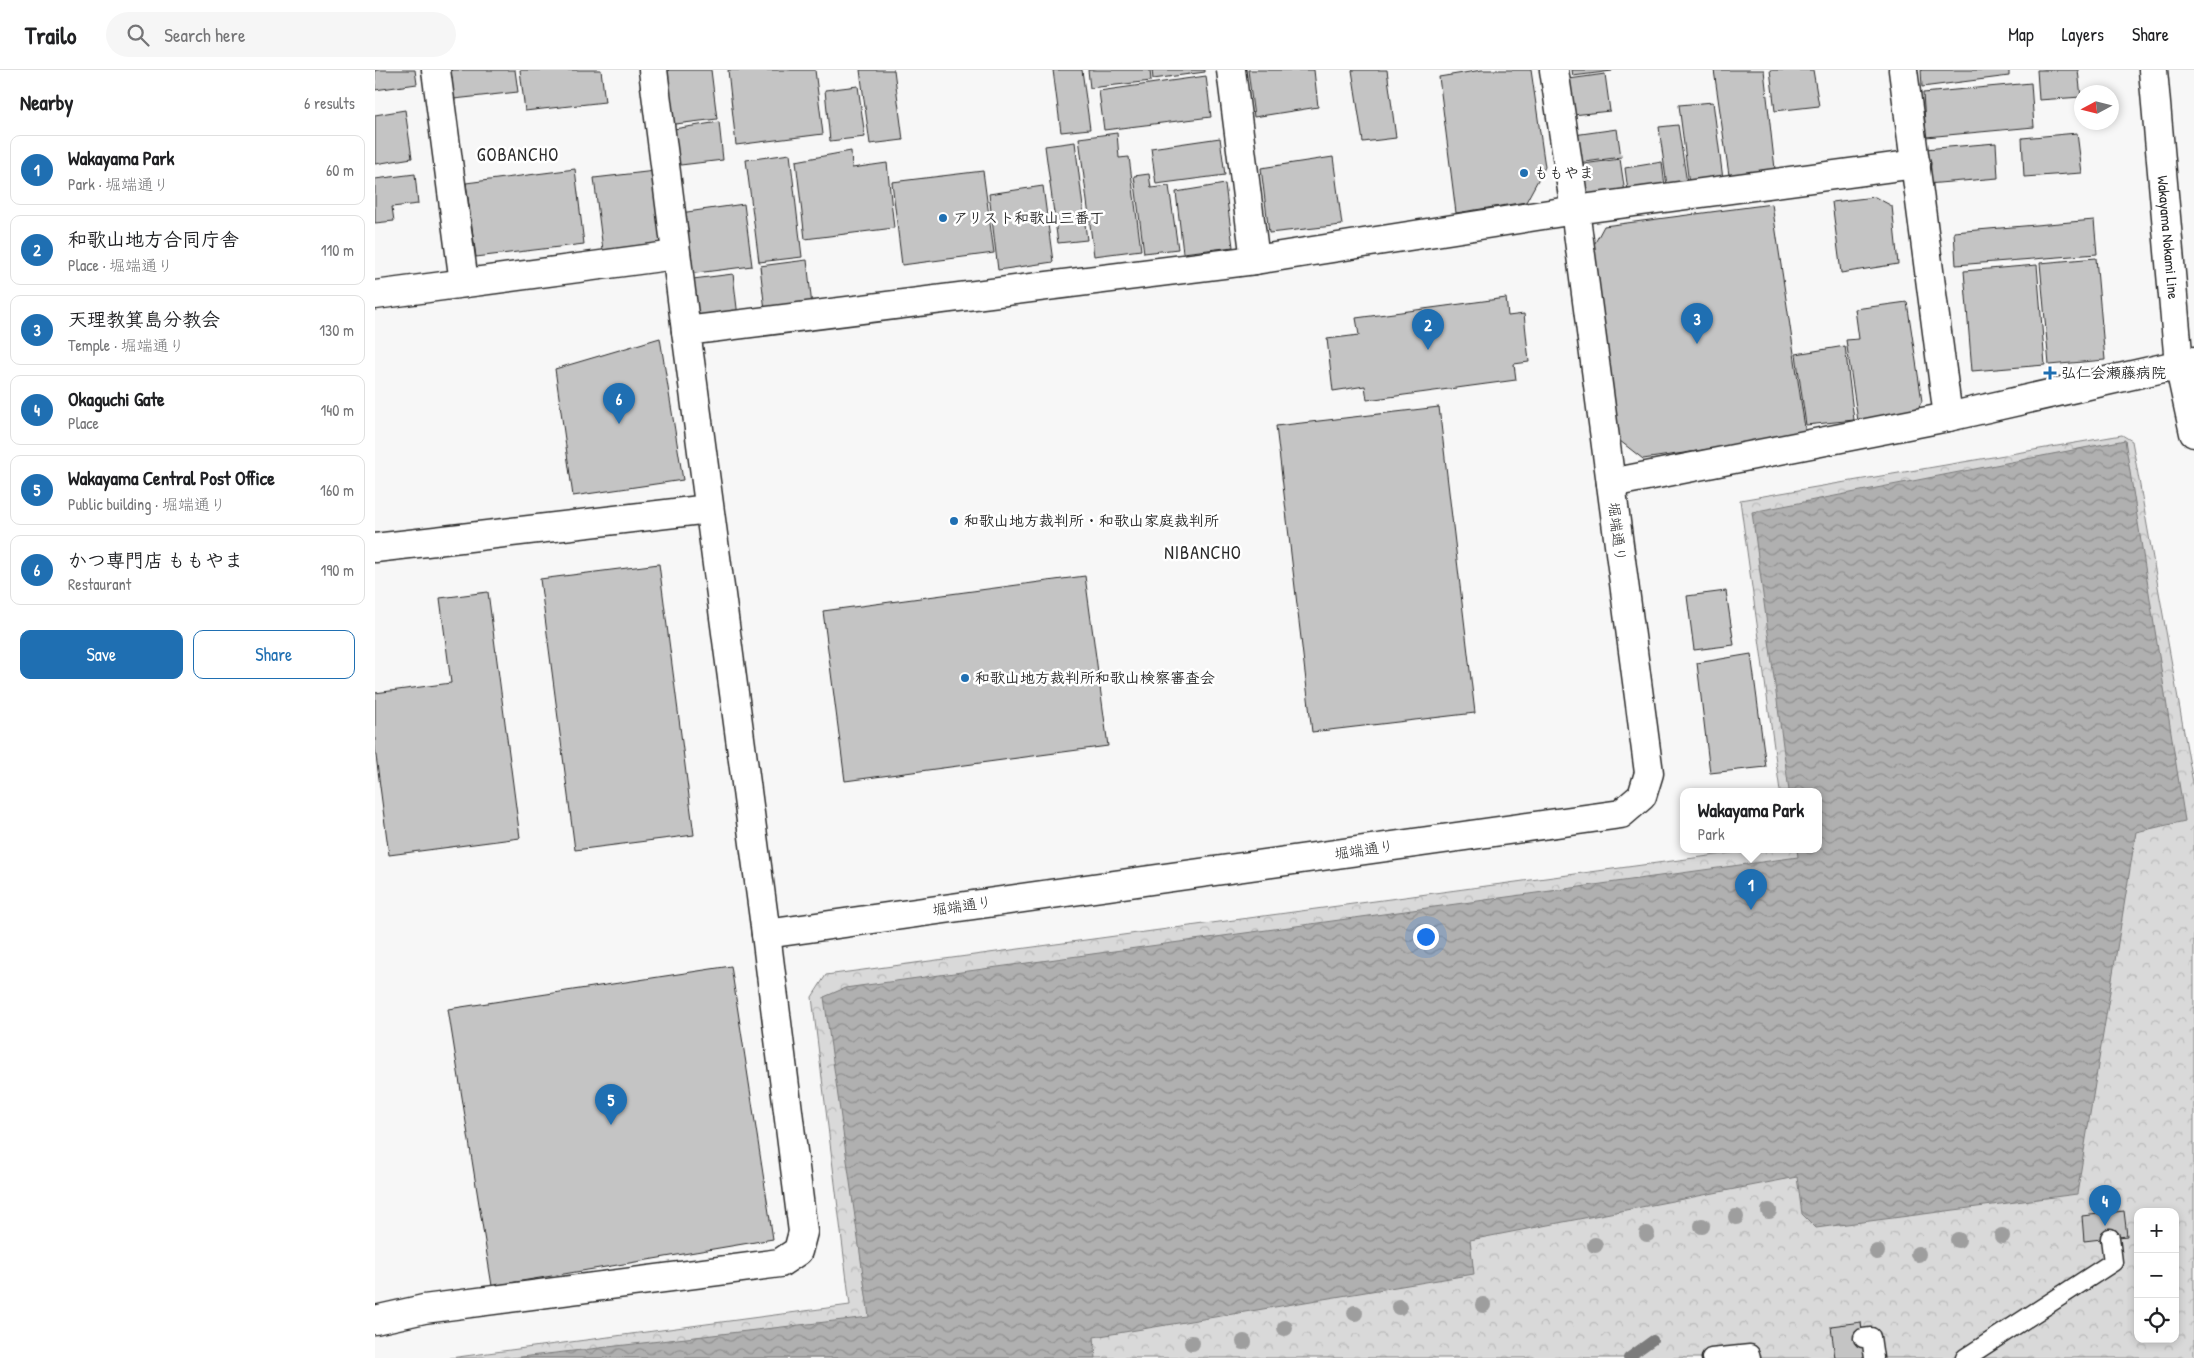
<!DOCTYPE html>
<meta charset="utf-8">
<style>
:root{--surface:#fff;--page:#f6f6f6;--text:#202124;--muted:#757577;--line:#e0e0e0;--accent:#1f6fb2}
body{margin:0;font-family:"Patrick Hand","Klee One",sans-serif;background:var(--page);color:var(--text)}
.controls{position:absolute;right:15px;bottom:15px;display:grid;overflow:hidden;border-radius:10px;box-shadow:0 2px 8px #0003}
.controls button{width:45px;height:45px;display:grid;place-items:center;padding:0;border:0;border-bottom:1px solid var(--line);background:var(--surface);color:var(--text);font:25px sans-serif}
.compass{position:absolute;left:1699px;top:15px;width:45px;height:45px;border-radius:50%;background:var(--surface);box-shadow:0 2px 8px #0003;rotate:263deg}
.you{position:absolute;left:1050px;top:866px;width:18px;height:18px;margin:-12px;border:4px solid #fff;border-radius:50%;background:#1a73e8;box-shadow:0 0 0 8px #1a73e833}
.badge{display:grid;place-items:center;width:32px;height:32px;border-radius:50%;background:var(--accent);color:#fff;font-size:16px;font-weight:700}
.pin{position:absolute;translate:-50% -41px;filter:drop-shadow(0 1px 2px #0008)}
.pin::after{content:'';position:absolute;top:26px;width:18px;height:15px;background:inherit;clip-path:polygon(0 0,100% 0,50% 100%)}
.popup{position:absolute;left:1305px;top:718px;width:142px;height:65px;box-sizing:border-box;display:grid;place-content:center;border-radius:10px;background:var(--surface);filter:drop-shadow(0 1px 4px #0005);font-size:16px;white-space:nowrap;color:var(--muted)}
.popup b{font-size:19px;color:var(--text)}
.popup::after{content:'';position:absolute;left:50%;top:100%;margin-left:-10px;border:10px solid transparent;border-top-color:var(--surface)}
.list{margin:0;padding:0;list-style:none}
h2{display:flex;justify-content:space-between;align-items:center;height:65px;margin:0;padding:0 20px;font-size:21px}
h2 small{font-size:16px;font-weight:400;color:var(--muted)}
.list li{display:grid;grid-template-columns:32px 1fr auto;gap:15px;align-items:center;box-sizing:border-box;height:70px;margin:0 10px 10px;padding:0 10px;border:1px solid var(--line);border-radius:10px}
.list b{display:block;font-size:19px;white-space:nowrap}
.list p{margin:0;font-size:16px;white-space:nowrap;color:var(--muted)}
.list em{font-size:16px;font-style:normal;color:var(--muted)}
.actions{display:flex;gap:10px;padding:15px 20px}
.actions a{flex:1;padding:11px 0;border:1px solid var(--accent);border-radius:10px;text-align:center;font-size:18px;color:var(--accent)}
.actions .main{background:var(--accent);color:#fff}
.icon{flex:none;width:28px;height:28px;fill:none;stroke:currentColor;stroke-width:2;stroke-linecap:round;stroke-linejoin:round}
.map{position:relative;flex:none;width:1819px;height:1288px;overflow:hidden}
header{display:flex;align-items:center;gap:30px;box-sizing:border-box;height:70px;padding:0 25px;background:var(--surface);border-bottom:1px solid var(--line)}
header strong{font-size:24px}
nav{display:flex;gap:28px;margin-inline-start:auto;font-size:18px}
.search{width:350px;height:45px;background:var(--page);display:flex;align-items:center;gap:12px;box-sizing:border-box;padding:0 18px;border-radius:28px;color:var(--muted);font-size:19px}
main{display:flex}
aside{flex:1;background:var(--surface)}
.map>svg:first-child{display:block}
.park{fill:url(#park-crowns);stroke:#828282;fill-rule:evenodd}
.water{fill:url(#water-waves);stroke:#7b7b7b}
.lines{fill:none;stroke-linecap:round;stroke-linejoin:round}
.stream{stroke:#7b7b7b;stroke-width:10}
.building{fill:#c4c4c4;stroke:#2b2b2b}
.service-casing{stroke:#2b2b2b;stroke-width:21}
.minor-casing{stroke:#2b2b2b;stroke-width:31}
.tertiary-casing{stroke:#2b2b2b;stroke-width:31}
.secondary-casing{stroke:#2b2b2b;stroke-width:31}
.service{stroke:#fff;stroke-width:18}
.minor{stroke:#fff;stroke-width:28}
.tertiary{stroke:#fff;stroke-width:28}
.secondary{stroke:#fff;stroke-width:28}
.tree{fill:#9e9e9e}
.poi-dot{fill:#1f6fb2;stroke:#fff;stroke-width:2}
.labels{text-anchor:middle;stroke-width:5;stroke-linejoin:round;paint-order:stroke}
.poi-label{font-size:15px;font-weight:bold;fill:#2b2b2b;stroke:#fff;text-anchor:start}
.street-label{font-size:15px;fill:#2b2b2b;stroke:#fff}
.quarter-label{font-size:18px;letter-spacing:1px;fill:#2b2b2b;stroke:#fff}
</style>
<header>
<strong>Trailo</strong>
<div class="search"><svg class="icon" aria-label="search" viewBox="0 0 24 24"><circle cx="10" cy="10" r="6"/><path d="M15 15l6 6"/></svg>Search here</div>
<nav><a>Map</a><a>Layers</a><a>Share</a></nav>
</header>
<main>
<aside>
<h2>Nearby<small>6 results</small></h2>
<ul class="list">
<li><span class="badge">1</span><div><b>Wakayama Park</b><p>Park · 堀端通り</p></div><em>60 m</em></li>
<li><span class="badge">2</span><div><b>和歌山地方合同庁舎</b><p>Place · 堀端通り</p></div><em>110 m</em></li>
<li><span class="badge">3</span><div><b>天理教箕島分教会</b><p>Temple · 堀端通り</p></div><em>130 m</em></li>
<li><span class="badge">4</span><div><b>Okaguchi Gate</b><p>Place</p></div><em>140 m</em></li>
<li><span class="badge">5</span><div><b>Wakayama Central Post Office</b><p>Public building · 堀端通り</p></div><em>160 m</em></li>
<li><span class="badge">6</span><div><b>かつ専門店 ももやま</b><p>Restaurant</p></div><em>190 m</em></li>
</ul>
<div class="actions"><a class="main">Save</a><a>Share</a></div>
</aside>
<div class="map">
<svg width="1819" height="1288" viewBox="0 0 1819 1288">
<defs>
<pattern id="park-crowns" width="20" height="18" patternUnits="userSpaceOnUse" patternTransform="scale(1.25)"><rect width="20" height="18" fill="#d9d9d9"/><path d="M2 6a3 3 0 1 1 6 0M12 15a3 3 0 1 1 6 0" fill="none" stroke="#bababa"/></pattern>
<pattern id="water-waves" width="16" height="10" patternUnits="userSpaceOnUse" patternTransform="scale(1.25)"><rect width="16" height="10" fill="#b0b0b0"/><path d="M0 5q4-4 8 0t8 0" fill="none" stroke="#8f8f8f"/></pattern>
</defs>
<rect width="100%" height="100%" fill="#f7f7f7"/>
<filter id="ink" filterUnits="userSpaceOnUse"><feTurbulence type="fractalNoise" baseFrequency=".02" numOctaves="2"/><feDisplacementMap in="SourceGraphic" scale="10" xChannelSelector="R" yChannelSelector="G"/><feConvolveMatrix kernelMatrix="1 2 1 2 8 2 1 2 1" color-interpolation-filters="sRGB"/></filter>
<g filter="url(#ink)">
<!-- park -->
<path class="park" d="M1747,365L1757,371L1819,718V1288H75L475,1235L437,927L451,905L1386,779H1444V721H1405L1365,430ZM1763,1142H1800V1269H1763Z"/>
<!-- water -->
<polygon class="water" points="1750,370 1810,751 1761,762 1702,1124 1441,1158 1427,1144 1422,1107 1095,1170 1099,1204 719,1267 721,1288 137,1288 494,1247 449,927 470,918 1423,787 1422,779 1444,779 1444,721 1414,721 1377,442"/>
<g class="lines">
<!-- stream -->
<polyline class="stream" points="1253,1288 1278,1270"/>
</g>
<!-- building -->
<g class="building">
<polygon points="0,0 40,0 42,14 0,20"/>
<polygon points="76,0 140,0 143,22 79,29"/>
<polygon points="145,0 226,0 230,32 150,41"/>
<polygon points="288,0 336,0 342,49 292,55"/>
<polygon points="353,0 440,0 448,64 361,75"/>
<polygon points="485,0 519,0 528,70 495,74"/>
<polygon points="678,0 707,0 715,59 686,62"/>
<polygon points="713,0 775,0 776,11 715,18"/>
<polygon points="777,0 830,0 830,2 778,9"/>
<polygon points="873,0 939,0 943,37 879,47"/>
<polygon points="977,0 1012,0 1021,68 988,72"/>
<polygon points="1107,0 1156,0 1170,97 1151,132 1081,143 1064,7"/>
<polygon points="1197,0 1237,0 1237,1 1198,6"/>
<polygon points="1339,0 1389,0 1400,99 1354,105"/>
<polygon points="1395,0 1438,0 1444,36 1400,41"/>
<polygon points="1546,0 1634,0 1634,6 1547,17"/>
<polygon points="1662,0 1703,0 1706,27 1664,30"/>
<polygon points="1230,4 1235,41 1198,45 1194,9"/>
<polygon points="831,6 836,47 729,60 724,21"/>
<polygon points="1656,13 1659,57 1551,67 1548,23"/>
<polygon points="483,16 490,67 455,71 450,20"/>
<polygon points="1338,32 1348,109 1314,114 1304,35"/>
<polygon points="30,40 37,88 0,94 0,45"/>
<polygon points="344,52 348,90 297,96 292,60"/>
<polygon points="1303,55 1312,113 1292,116 1284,57"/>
<polygon points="1242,59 1246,87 1203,93 1199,65"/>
<polygon points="742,63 744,88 754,87 766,180 719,186 704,68"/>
<polygon points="1702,63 1707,103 1649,107 1647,68"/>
<polygon points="845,68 850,105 781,114 776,78"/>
<polygon points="700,72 712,170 683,173 670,76"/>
<polygon points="1621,73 1623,108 1552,114 1550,79"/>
<polygon points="476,81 477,98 512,93 519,158 430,169 421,91"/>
<polygon points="415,84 427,187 384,192 371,90"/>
<polygon points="958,87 967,155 894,163 886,98"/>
<polygon points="1245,89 1250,123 1220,129 1203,114 1201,95"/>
<polygon points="1287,92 1290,117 1253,121 1250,98"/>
<polygon points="200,99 209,174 101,187 91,113"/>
<polygon points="280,101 289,172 228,180 219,108"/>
<polygon points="608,101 619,183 527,195 517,112"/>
<polygon points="40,104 43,134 17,137 19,151 0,153 0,109"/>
<polygon points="774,104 776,118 794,116 803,179 769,183 759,106"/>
<polygon points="850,114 858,177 808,183 801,122"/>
<polygon points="668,116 678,192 623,200 614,124"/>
<polygon points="1500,127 1517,136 1523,194 1466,203 1457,132"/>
<polygon points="369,134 377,196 313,204 305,143"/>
<polygon points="1397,134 1431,365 1268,389 1240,367 1214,184 1229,156"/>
<polygon points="1719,150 1722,184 1581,195 1579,162"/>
<polygon points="1721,188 1730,290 1674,295 1665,193"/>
<polygon points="432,190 437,236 390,241 385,196"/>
<polygon points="1662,195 1670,295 1597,301 1589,201"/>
<polygon points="358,204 363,247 329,252 314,242 310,210"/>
<polygon points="1131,228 1133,246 1149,244 1154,292 1139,294 1141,310 992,330 990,316 958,321 952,269 984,265 981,248"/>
<polygon points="1532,232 1547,331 1541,342 1483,351 1471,270 1484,269 1480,239"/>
<polygon points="285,268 308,410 198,426 180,299"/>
<polygon points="1470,276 1479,350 1431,355 1421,284"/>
<polygon points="1064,337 1100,643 937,662 901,356"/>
<polygon points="284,494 319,765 200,780 165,509"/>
<polygon points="710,506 733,676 470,711 448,541"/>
<polygon points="1351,521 1359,575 1319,580 1312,526"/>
<polygon points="113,522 145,768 14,785 0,678 0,623 76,613 65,528"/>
<polygon points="1376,584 1391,697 1335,703 1322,593"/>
<polygon points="356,896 398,1169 117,1216 73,939"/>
<polygon points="1749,1141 1752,1166 1709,1171 1707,1146"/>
<polygon points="1486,1252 1490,1288 1460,1288 1456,1256"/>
</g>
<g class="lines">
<!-- service casing -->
<g class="service-casing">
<g id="service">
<polyline points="1488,1268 1496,1267 1499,1288"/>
<polyline points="1336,1288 1375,1284 1376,1288"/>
<polyline points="1590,1288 1738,1192 1735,1168"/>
</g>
</g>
<!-- minor casing -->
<g class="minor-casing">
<g id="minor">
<polyline points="61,0 89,213"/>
<polyline points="278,0 311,261"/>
<polyline points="856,0 880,190"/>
<polyline points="1179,0 1200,140 1274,703 1267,726 1246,744 391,864 311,261 880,190 1200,140 1541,94"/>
<polyline points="1528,0 1573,347"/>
<polyline points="0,225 301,185"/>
<polyline points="1236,413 1573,347 1819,291"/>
<polyline points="0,478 334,439"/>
</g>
</g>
<!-- tertiary casing -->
<g class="tertiary-casing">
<polyline id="tertiary" points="0,1250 49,1239 405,1193 423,1181 428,1162 391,864"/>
</g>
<!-- secondary casing -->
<g class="secondary-casing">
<g id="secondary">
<path id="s1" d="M1778,0L1804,294L1819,363"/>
</g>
</g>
<!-- service -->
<use href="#service" class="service"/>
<!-- minor -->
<use href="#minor" class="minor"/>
<!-- tertiary -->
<use href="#tertiary" class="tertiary"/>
<!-- secondary -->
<use href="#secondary" class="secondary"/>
</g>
<!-- trees -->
<g class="tree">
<circle cx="1394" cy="1141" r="8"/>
<circle cx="1361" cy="1147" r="8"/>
<circle cx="1327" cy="1156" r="8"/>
<circle cx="1272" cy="1164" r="8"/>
<circle cx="1627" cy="1166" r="8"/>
<circle cx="1583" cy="1170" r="8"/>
<circle cx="1220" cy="1175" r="8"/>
<circle cx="1502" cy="1182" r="8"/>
<circle cx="1543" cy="1184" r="8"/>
<circle cx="1108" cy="1235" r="8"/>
<circle cx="1024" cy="1237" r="8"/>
<circle cx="980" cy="1243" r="8"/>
<circle cx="910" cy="1258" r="8"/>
<circle cx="869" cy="1272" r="8"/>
<circle cx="817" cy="1273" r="8"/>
</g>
</g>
<!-- markers -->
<g class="poi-dot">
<circle cx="1149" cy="103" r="5"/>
<circle cx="568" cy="148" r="5"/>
<path d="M1672.5 295.5h5v5h5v5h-5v5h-5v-5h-5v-5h5z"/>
<circle cx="579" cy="451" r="5"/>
<circle cx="590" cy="608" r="5"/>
</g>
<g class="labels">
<!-- poi labels -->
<g class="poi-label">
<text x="1159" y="108">ももやま</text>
<text x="578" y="153">アリスト和歌山三番丁</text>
<text x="1686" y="308">弘仁会瀬藤病院</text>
<text x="589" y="456">和歌山地方裁判所・和歌山家庭裁判所</text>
<text x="600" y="613">和歌山地方裁判所和歌山検察審査会</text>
</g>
<!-- street labels -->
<g class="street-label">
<text dy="5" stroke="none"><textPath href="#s1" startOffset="168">Wakayama Nokami Line</textPath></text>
<text transform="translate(1242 462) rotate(83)" y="5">堀端通り</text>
<text transform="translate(989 780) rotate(-8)" y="5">堀端通り</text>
<text transform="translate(587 836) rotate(-8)" y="5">堀端通り</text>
</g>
<!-- quarter labels -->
<g class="quarter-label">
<text x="143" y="91">GOBANCHO</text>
<text x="828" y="489">NIBANCHO</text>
</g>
</g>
</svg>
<div class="controls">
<button>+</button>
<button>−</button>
<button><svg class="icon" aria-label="locate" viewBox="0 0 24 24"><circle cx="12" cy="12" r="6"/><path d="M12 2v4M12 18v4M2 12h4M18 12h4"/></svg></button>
</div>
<svg class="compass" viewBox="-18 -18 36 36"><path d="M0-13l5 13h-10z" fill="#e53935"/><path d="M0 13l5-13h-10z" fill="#757577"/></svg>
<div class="you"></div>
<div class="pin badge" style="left:1376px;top:840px">1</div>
<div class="popup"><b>Wakayama Park</b>Park</div>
<div class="pin badge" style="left:1053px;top:280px">2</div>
<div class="pin badge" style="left:1322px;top:274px">3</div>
<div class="pin badge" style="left:1730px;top:1156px">4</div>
<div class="pin badge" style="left:236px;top:1055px">5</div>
<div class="pin badge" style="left:244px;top:354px">6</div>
</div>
</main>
